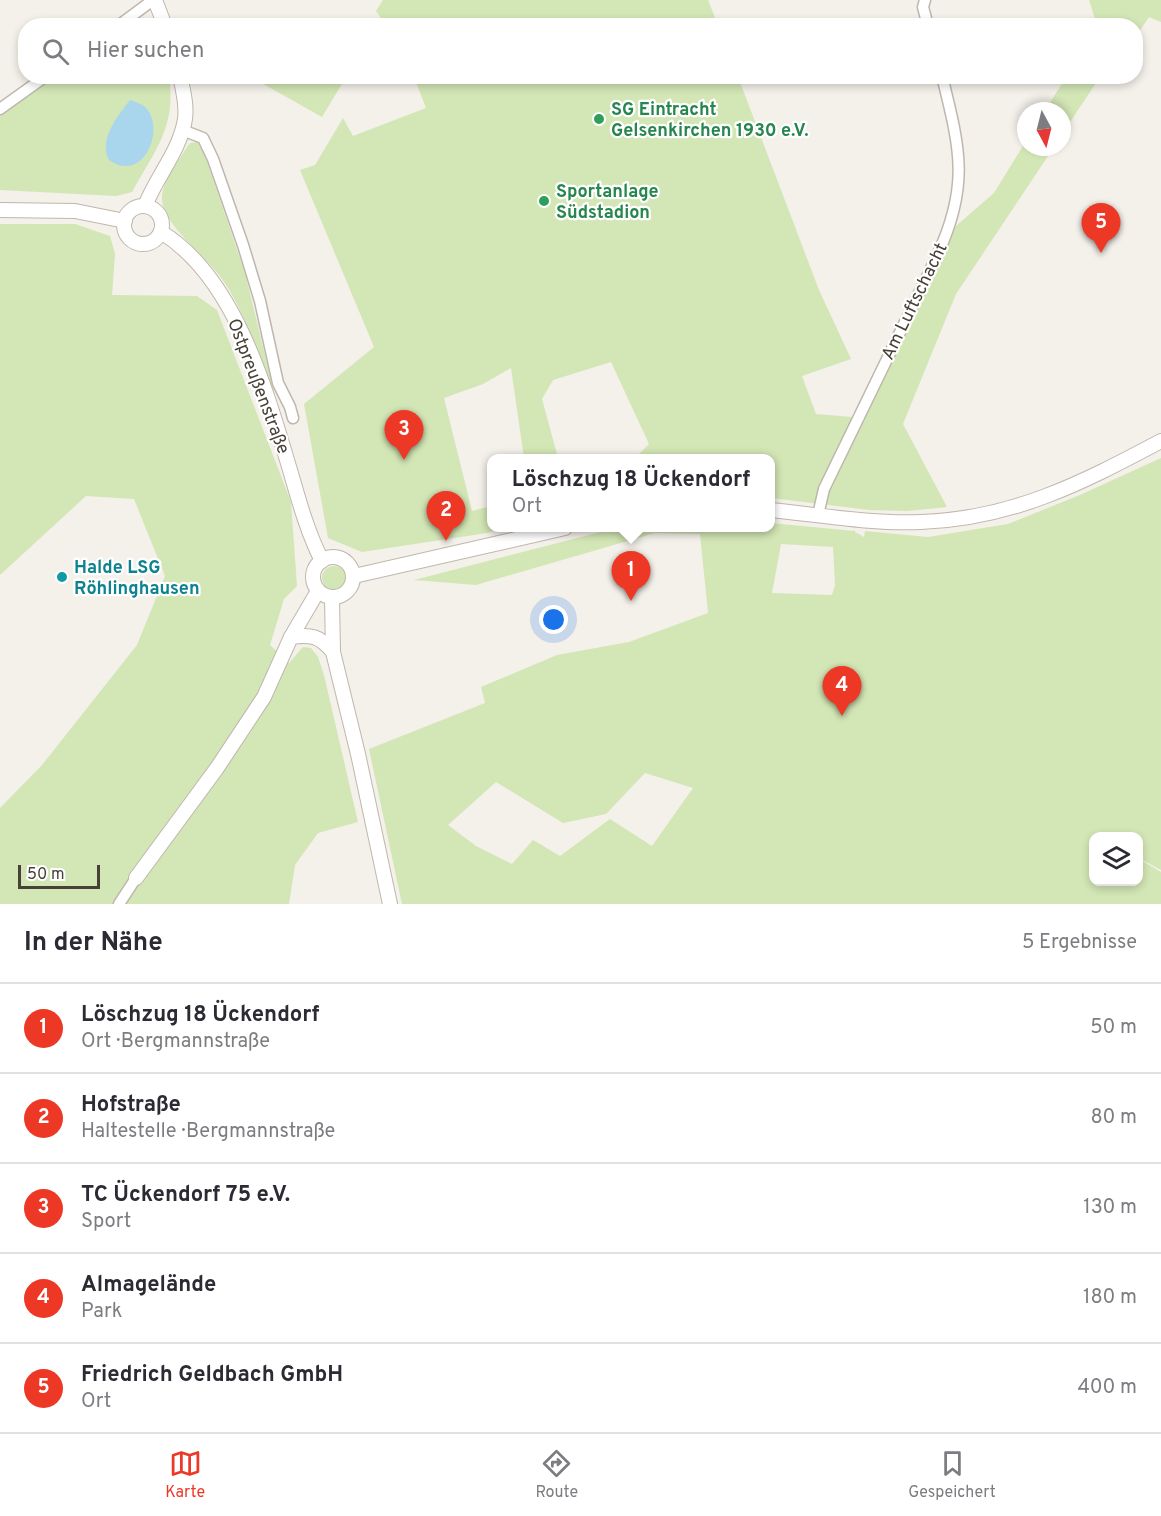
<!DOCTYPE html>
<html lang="de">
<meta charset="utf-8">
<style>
:root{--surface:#fff;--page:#f2f2f3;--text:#2b2b33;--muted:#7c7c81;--line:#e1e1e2;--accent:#ee3826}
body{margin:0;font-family:Overpass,sans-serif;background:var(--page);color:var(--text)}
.controls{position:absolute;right:18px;bottom:18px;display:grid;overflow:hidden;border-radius:12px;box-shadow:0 3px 9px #0003}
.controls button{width:54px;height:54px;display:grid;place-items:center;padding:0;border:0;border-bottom:2px solid var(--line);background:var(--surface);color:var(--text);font:30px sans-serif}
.compass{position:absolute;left:1017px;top:102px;width:54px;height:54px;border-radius:50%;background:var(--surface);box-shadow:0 3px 9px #0003;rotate:173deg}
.scale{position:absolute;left:18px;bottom:15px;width:82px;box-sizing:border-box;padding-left:6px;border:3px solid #484138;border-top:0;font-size:16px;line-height:21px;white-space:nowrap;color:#484138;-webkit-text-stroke:4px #fff;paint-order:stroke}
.you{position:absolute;left:554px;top:620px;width:21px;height:21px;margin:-15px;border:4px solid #fff;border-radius:50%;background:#1a73e8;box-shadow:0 0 0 9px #1a73e833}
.badge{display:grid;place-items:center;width:39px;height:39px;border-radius:50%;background:var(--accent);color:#fff;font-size:20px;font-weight:700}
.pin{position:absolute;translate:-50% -50px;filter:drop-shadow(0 2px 3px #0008)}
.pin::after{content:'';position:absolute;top:32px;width:21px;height:18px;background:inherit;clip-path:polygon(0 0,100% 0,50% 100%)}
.popup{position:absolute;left:487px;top:454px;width:288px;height:78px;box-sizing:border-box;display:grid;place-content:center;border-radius:12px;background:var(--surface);filter:drop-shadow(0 2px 4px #0005);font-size:20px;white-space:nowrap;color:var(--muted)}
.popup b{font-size:22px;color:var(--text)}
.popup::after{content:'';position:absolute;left:50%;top:100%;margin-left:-12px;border:12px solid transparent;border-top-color:var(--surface)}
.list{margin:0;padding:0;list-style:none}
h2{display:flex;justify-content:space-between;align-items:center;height:78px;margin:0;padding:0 24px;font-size:26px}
h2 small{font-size:20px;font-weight:400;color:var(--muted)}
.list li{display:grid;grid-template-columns:39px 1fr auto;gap:18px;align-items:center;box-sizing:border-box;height:90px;padding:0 24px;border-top:2px solid var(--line)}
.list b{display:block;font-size:22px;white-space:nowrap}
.list p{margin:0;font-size:20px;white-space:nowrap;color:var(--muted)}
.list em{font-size:20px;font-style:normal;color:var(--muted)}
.icon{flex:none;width:33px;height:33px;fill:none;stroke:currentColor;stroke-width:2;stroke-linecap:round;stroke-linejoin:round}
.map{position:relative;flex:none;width:1161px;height:904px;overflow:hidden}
.search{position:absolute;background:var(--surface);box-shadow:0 3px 9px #0003;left:18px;right:18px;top:18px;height:66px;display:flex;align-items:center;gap:15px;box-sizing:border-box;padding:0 21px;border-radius:24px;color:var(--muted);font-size:22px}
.sheet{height:528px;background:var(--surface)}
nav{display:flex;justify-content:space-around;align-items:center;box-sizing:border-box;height:84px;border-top:2px solid var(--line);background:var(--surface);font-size:16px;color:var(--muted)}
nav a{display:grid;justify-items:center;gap:3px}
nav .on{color:var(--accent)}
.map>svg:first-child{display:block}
.green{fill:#d3e6b5;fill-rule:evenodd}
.water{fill:#aad6ed}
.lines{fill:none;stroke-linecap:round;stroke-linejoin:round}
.minor-casing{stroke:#bfb7ad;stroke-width:13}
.tertiary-casing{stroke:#bfb7ad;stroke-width:16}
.minor{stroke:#fff;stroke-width:10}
.tertiary{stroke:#fff;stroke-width:14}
.leisure-dot{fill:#2e9e5b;stroke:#fff;stroke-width:2}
.culture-dot{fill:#0f9aa8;stroke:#fff;stroke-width:2}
.labels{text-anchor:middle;stroke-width:4.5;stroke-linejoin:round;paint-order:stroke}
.leisure-label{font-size:18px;font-weight:bold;fill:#27864d;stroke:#fff;text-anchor:start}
.street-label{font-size:18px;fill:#484138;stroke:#fff}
.culture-label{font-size:18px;font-weight:bold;fill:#0d838f;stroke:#fff;text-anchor:start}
</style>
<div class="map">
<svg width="1161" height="904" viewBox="0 0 1161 904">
<rect width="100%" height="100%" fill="#f4f0ea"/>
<!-- green -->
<g class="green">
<polygon points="383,0 708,0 718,25 386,25 376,11"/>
<polygon points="1089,0 1161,0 1161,22 1149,17 1136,36 1136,26 1097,25"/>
<path d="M55,77H169C177,126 154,152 132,192L116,196L0,190V116Z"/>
<polygon points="251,77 346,77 322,117"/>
<polygon points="414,77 738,77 819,290 851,359 802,376 816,414 864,418 956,226 994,193 1026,141 1026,147 1054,147 956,294 903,424 947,507 908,511 869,510 771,498 771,458 635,458 649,444 611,362 553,380 542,399 558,458 524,458 511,368 483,384 444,398 472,511 491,506 492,528 504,528 487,533 362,552 328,538 304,404 374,347 300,170 315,165 343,118 353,136 426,108"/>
<polygon points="1066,77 1100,77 1062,134 1062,111 1045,111"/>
<path d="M197,142L204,153L245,273L275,396H273C259,359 244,307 219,275C204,255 164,225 162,200C161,182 178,162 187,147L190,143Z"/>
<polygon points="0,224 75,224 110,236 115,254 112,295 197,296 217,310 291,502 297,586 284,599 270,645 289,663 303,647 311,648 318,657 324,675 358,822 318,833 295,865 289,904 0,904 0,808 42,765 137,645 165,576 134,499 86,496 0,575"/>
<path d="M1161,458V870L1139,858L1138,836H1094V882H1138L1139,859L1161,872V904H402L369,749L485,703L481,687L557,655L629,642L708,613L700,534L655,533L476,585L414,580L616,528H771V523L854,531L855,529V532L864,537L865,531L928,537L1008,524L1080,495ZM781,544L833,547L835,585L832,595L772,593ZM645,773L693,788L652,846L610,819L560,856L533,840L512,864L476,846L448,825L496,782L563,823L606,814Z"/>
<circle cx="334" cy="578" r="12"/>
</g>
<!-- water -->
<path class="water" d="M130,100C136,102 143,104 147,109C165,131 143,184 109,160C98,140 118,115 130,100Z"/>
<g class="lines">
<!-- minor casing -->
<g class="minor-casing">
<g id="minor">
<polyline points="925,0 923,7 928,26"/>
<polyline points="118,26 153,0"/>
<polyline points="0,109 46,76"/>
<polyline points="182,130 203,138 213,159 243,245 260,301 278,383 290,407 293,418"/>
<path d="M818,515L824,489L937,256C970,185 960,149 942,76"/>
<polyline points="119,904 136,878"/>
</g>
</g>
<!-- tertiary casing -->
<g class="tertiary-casing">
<g id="tertiary">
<polyline points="155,0 165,26"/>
<path d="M145,206C156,177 180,151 185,119C187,105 183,90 180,76"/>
<circle cx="143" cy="225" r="19"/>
<polyline points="0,210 75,211 125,221"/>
<path d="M161,232C235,277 266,390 290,470C299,501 307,531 322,561"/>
<path d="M771,510C820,515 871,524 921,522C1012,519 1082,483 1161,441"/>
<circle cx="333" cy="577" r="20"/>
<polyline points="354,576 565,528"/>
<polyline points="332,598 333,652 358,754 390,904"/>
<path d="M291,637C311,634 320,636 333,652"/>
<polyline points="136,878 217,768 264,697 291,637 318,591"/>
</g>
</g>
<!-- minor -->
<use href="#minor" class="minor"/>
<!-- tertiary -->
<use href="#tertiary" class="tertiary"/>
</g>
<!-- markers -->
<g class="leisure-dot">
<circle cx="599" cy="119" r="6"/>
<circle cx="544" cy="201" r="6"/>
</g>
<circle class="culture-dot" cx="62" cy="577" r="6"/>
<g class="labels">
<!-- leisure labels -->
<g class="leisure-label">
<text x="611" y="115">SG Eintracht<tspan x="611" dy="21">Gelsenkirchen 1930 e.V.</tspan></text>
<text x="556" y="197">Sportanlage<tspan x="556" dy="21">Südstadion</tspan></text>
</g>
<!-- street labels -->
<g class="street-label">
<text transform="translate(914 301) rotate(-64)" y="6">Am Luftschacht</text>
<text transform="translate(259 386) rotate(69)" y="6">Ostpreußenstraße</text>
</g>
<!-- culture labels -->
<g class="culture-label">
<text x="74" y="573">Halde LSG<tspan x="74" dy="21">Röhlinghausen</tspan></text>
</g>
</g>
</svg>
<div class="controls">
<button><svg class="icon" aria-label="layers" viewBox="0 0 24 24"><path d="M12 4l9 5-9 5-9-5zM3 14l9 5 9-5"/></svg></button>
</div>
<svg class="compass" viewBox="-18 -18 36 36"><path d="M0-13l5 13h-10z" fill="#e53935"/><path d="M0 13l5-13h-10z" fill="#7c7c81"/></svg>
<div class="scale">50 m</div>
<div class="you"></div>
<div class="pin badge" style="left:631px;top:601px">1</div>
<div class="popup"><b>Löschzug 18 Ückendorf</b>Ort</div>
<div class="pin badge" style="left:446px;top:541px">2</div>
<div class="pin badge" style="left:404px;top:460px">3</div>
<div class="pin badge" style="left:842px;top:716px">4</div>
<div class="pin badge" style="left:1101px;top:253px">5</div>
<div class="search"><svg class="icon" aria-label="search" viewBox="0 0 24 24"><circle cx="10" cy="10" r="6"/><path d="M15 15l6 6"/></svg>Hier suchen</div>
</div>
<section class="sheet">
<h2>In der Nähe<small>5 Ergebnisse</small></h2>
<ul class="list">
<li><span class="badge">1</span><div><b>Löschzug 18 Ückendorf</b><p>Ort · Bergmannstraße</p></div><em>50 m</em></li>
<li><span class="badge">2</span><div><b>Hofstraße</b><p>Haltestelle · Bergmannstraße</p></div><em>80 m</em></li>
<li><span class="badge">3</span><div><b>TC Ückendorf 75 e.V.</b><p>Sport</p></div><em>130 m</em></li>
<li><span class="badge">4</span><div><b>Almagelände</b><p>Park</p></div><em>180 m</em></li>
<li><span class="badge">5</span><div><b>Friedrich Geldbach GmbH</b><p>Ort</p></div><em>400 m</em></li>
</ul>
</section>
<nav>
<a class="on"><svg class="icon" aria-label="map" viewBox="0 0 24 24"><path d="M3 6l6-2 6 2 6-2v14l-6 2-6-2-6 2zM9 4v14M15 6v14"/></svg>Karte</a>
<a><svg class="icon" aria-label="directions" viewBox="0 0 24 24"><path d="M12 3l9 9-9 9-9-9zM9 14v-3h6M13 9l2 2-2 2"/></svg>Route</a>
<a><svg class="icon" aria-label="saved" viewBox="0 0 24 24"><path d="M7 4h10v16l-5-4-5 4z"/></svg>Gespeichert</a>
</nav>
